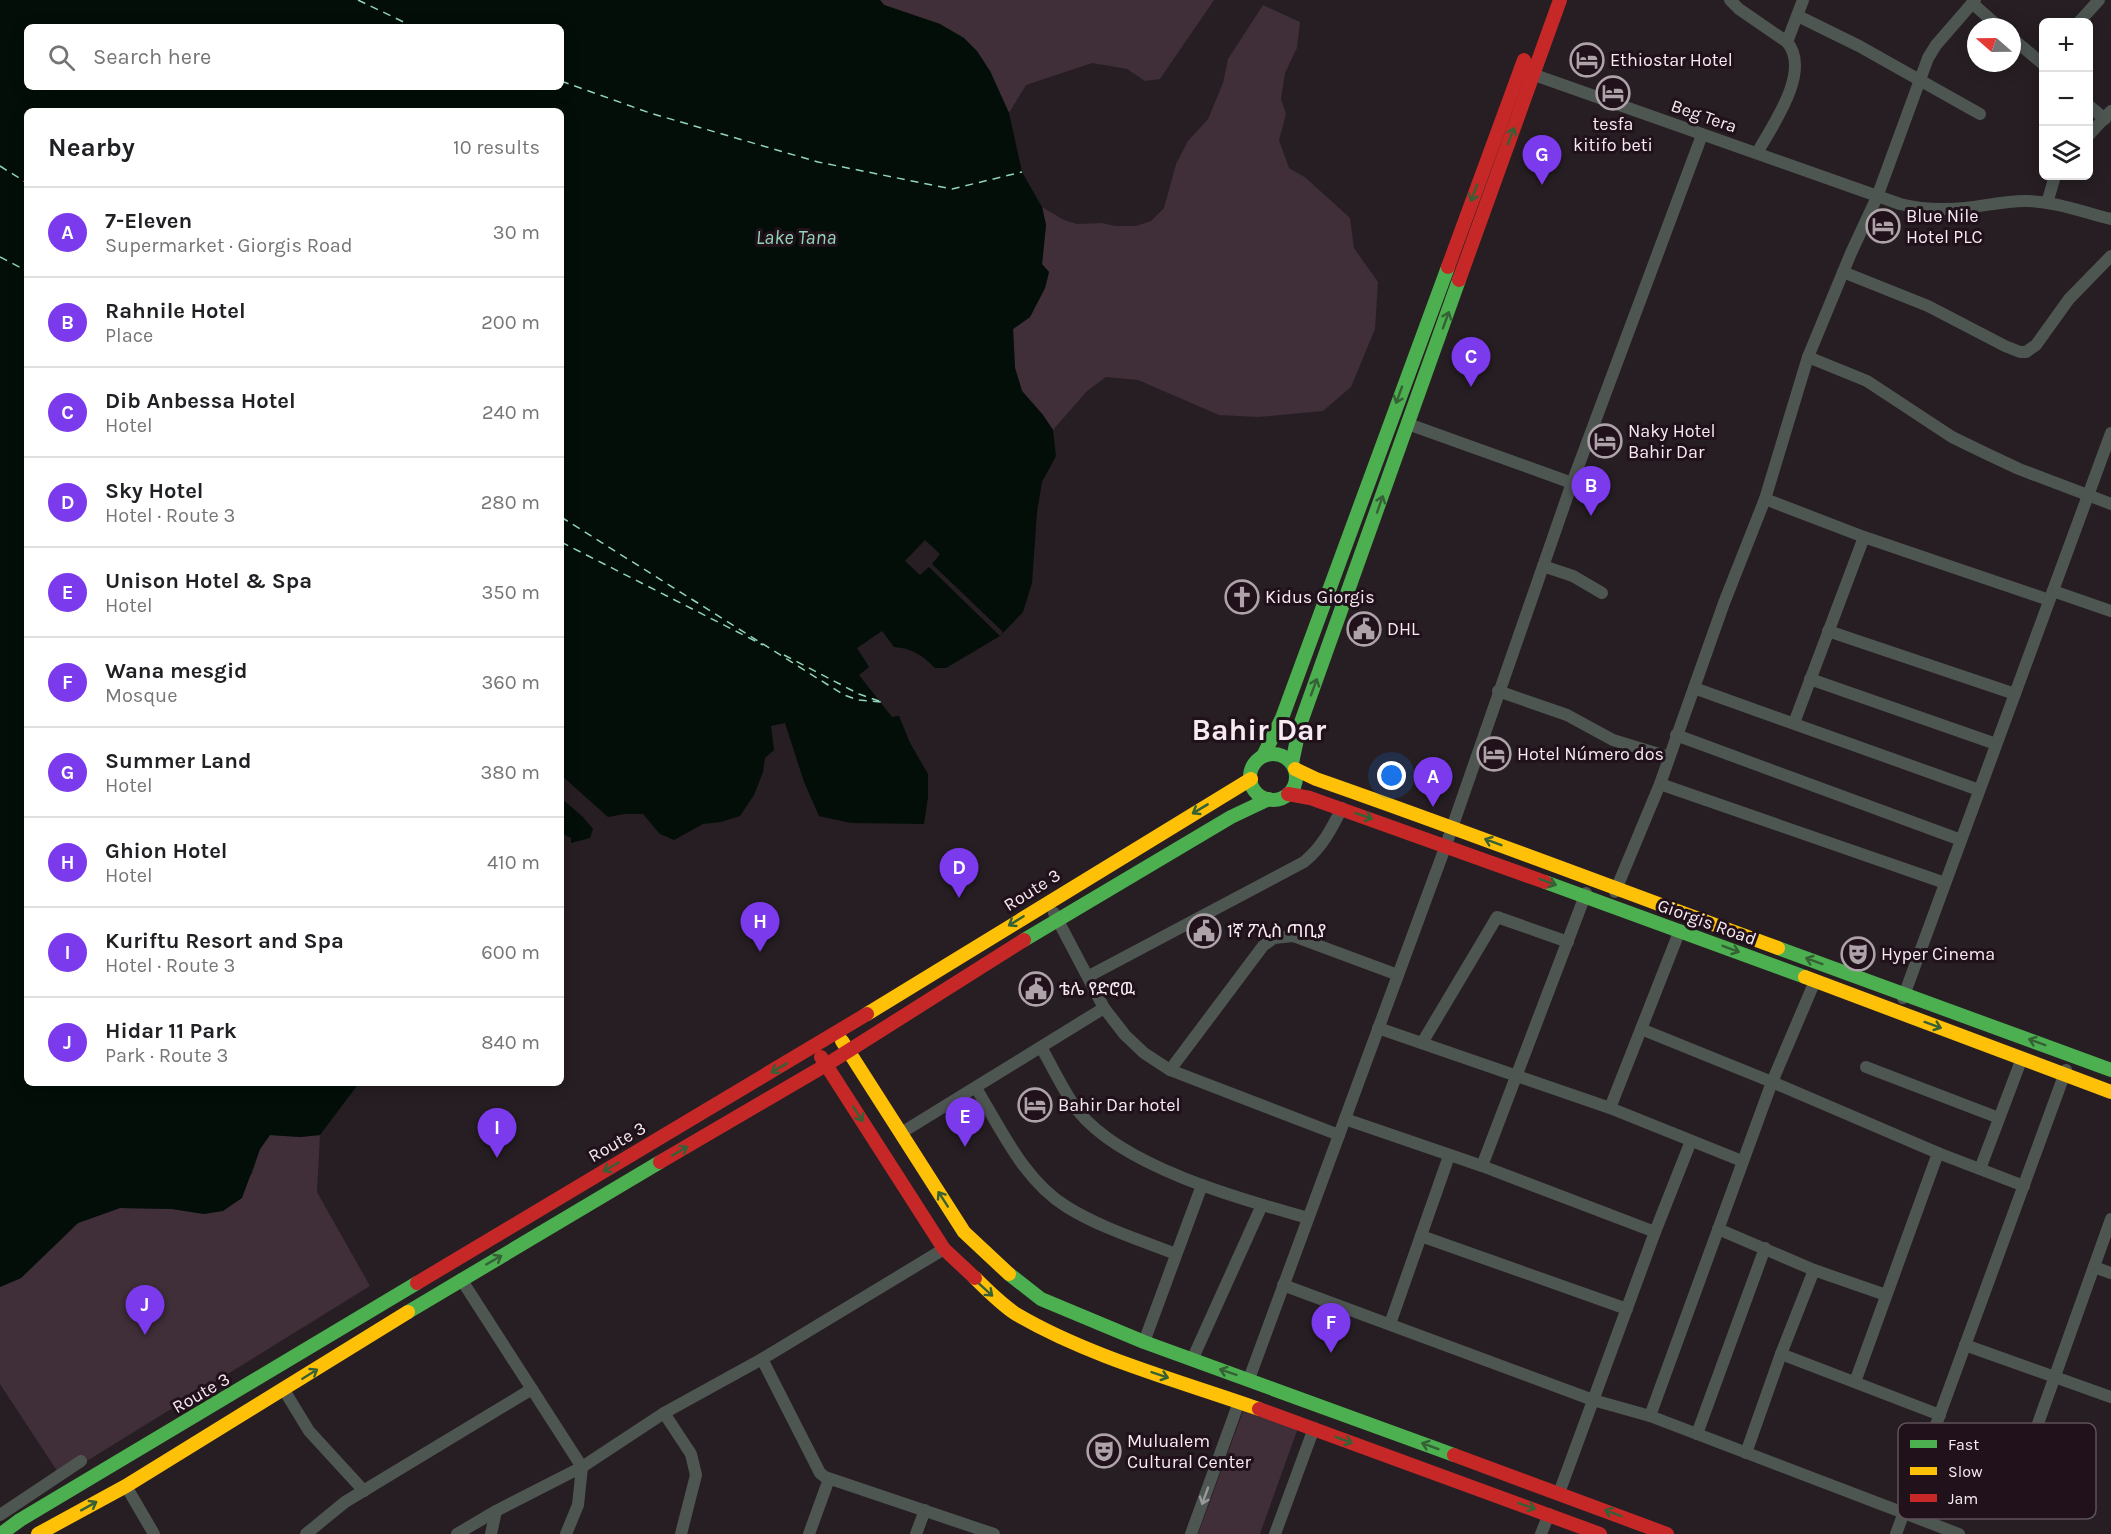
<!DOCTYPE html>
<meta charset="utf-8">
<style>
:root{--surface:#fff;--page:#f2f2f2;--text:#202124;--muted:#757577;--line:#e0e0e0;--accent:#7c3aed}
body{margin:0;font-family:Karla,"Noto Sans Ethiopic",sans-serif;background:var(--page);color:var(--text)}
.controls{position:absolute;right:18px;top:18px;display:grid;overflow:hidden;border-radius:9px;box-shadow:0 3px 15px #0003}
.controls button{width:54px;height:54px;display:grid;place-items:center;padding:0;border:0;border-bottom:2px solid var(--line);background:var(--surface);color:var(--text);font:30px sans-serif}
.compass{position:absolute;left:1967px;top:18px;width:54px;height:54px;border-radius:50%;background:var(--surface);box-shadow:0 3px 15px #0003;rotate:290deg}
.you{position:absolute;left:1392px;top:776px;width:21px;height:21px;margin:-15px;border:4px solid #fff;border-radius:50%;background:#1a73e8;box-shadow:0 0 0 9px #1a73e833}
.badge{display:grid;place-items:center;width:39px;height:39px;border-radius:50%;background:var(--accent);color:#fff;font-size:20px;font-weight:700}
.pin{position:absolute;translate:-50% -50px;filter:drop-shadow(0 2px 3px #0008)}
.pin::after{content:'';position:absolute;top:32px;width:21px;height:18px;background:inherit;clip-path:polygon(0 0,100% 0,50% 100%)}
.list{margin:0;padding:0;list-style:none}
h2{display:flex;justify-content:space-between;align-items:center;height:78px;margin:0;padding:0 24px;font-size:26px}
h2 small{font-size:20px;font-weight:400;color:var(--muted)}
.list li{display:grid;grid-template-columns:39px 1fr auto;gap:18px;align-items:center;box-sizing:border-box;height:90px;padding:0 24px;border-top:2px solid var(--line)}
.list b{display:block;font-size:22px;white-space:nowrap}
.list p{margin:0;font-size:20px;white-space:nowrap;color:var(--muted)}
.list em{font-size:20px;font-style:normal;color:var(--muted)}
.icon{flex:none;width:33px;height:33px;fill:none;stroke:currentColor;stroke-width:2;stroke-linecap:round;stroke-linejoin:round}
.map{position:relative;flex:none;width:2111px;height:1534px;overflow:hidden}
.search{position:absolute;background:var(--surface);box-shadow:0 3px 15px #0003;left:24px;top:24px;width:540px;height:66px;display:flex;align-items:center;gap:15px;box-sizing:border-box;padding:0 21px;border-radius:9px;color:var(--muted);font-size:22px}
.panel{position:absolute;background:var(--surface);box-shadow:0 3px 15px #0003;left:24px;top:108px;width:540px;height:978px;border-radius:9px}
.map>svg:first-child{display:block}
.green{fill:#402e38}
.water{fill:#030e08;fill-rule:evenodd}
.pier{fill:#261e22}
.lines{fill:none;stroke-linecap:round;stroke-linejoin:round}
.ferry{stroke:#92d5b7;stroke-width:1.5;stroke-dasharray:8 6;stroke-linecap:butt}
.street{stroke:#4e5652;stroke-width:12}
.fast{stroke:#4caf50;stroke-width:14}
.slow{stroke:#ffc107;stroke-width:14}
.jam{stroke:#c62828;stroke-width:14}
.oneway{stroke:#366035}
.oneway2{stroke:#9a999a}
.labels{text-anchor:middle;stroke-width:6;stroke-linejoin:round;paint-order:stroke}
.poi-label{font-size:18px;fill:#f7ebf1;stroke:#20111a;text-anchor:start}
.street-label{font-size:18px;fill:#f7ebf1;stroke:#20111a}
.water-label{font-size:20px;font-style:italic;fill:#92d5b7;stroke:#20111a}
.town-label{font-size:30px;font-weight:bold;fill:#f7ebf1;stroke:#20111a}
.key{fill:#20111a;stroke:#60525a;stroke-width:1.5}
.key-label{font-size:16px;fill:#f7ebf1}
</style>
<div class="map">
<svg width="2111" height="1534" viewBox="0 0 2111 1534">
<rect width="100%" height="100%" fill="#261e22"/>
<!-- green -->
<g class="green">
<polygon points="880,0 1214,0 1160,79 1145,81 1127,69 1092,63 1026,85 1009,113 990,71 940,24 884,5"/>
<polygon points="1263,5 1300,22 1297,48 1285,73 1281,99 1286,114 1279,140 1289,168 1306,178 1350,218 1354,248 1378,282 1375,329 1351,387 1323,411 1258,417 1219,415 1138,380 1106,377 1087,391 1053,430 1043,415 1022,391 1015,368 1013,329 1030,317 1045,288 1049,272 1042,265 1046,225 1042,207 1064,220 1077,224 1101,223 1116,226 1136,226 1151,221 1164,208 1176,164 1188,141 1208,119 1223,83 1228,59"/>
<polygon points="270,1135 300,1137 320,1135 317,1192 370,1286 61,1477 0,1384 0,1287 21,1278 78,1223 120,1208 172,1209 204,1214 252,1174 260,1149"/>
<polygon points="1245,1406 1299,1425 1260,1534 1198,1534"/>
</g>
<!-- water -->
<g class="water">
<path d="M0,0H880L884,5L940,24L964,38L977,51L990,71L1009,113L1022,172L1042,207L1046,225L1042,264L1049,272L1045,288L1030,317L1013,329L1015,368L1022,391L1043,415L1053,430L1056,456L1042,482L1037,512L1032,583L1023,612L1000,636L946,668H935C923,656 912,648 894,647L882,631L857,648L869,667L859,675L892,717L899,716L910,743L928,774V797L924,824L851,823L819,816L804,782L785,723L771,726L774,750L765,758L763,772L754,795L740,816L721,822L703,824L674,840L660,834L643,814H624L608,817L561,775V111H27V1083H359L320,1135L300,1137L270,1135L260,1149L242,1198L223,1211L204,1214L172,1209L120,1208L78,1223L21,1278L0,1287ZM27,27H561V87H27Z"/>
<polygon points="561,798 583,817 593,829 590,838 571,843 571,838 561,833"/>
</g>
<!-- pier -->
<polygon class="pier" points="925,540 940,554 932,564 1003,632 1000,636 929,567 920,575 905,561"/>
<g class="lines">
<!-- ferry -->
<g class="ferry">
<polyline points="358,0 414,27"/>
<polyline points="561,81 650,113 818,162 952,189 1022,172"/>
<polyline points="0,166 27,183"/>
<polyline points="0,257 27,271"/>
<polyline points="561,517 844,695 858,700 882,702"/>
<polyline points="561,542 763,645"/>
<polyline points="784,655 859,694 879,701"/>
</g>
<!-- street -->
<g class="street">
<path d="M1730,0L1739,9L1787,42C1812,71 1772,126 1757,153"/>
<polyline points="1972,3 1999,27"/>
<polyline points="1798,16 1859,46 1980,114"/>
<polyline points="2079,22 2099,0"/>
<polyline points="2012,38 2044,65"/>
<polyline points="1787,42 1803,0"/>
<path d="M1529,73L1900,204C1920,209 1944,210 1965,208C1985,206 2004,201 2025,201C2054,201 2083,212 2111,219"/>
<polyline points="2088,105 2105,119"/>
<polyline points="2088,136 2111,111"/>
<polyline points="2047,203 2055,176"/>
<polyline points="1843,272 1928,306 2005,346 2020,352 2026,352 2036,345 2069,299 2111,256"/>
<polyline points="1808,357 1867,381 1952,437 1985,453 2019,469 2111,504"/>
<polyline points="1408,424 1572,483"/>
<polyline points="1765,499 1864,537 2049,600"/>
<polyline points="1543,566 1573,576 1602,593"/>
<polyline points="2053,591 2111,611"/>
<polyline points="1828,631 2015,694"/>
<polyline points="1810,679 1996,744"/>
<polyline points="1694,688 1979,790"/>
<polyline points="1498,691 1567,715 1613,740 1669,757"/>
<polyline points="1794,723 1864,537"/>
<polyline points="1676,735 1961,840"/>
<polyline points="1660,784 1945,883"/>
<polyline points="1615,892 1660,784 1724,603 1765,499 1808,357 1851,253 1877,197 1928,58 1936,45 1975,0"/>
<polyline points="1054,913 1104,1008 1125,1035 1144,1053 1170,1070 1339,1135"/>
<path d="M1089,976L1304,862C1322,847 1331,830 1342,808"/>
<polyline points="1903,998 2111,433"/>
<polyline points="1378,1028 1610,1108 1742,1161"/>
<polyline points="1641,1029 1772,1082 1938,1153 2024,1186"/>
<polyline points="1422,1043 1497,917 1568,942"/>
<path d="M1041,1047C1053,1068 1064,1092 1078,1111C1123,1167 1240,1199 1308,1218"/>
<polyline points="1866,1067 1999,1118"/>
<polyline points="1170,1070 1263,946 1274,938 1293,936 1398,975"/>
<path d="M976,1088C1001,1129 1024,1181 1067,1207C1101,1228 1140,1240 1176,1254"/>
<polyline points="1610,1108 1680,930"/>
<polyline points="1345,1119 1482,1166 1655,1232"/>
<polyline points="901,1133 1104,1008"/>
<polyline points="1482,1166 1586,893"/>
<polyline points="1980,1169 2022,1058"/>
<polyline points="1718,1229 1814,1270 1886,1295"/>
<polyline points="1421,1236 1627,1309"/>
<polyline points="2094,1267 2111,1273"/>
<polyline points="461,1279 582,1467 578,1505 566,1534"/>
<polyline points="1283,1285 1593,1400 1650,1416 1959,1534"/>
<polyline points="1390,1324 1449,1156"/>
<polyline points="1144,1342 1202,1185"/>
<polyline points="1965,1345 2111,1397"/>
<polyline points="1781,1354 1940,1415"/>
<polyline points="762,1359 820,1473 825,1477 994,1534"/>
<polyline points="1192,1360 1262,1205"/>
<polyline points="1249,1379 1446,845 1572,483 1702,135"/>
<polyline points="1855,1382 1938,1153"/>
<polyline points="284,1390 309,1431 364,1491"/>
<polyline points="664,1413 691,1454 696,1475 681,1534"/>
<polyline points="1650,1416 1772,1082 1815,981"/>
<polyline points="1697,1434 1765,1248"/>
<polyline points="2030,1446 2111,1219"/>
<polyline points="1746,1453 1781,1354 1814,1270"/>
<polyline points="126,1486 154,1534"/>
<polyline points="1559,1493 1655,1232 1691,1141"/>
<polyline points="0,1515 81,1461"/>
<polyline points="306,1534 345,1502 532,1389"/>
<polyline points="457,1534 496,1511 582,1467 664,1413 762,1359 944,1249"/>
<polyline points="491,1534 496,1511"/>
<polyline points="809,1534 829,1479"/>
<polyline points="916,1534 925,1510"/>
<polyline points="1191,1534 1239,1402"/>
<polyline points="1275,1534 1314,1428"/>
<polyline points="1541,1534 1549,1514"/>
<polyline points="1896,1534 2066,1070"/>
</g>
<!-- fast -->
<g class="fast">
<circle cx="1273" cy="777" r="23"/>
<polyline points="1263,756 1282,718 1448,267"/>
<polyline points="1292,763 1300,725 1459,280"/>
<polyline points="1545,882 1805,977"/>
<polyline points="1024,940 1231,817 1269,799"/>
<polyline points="1778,948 2111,1070"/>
<polyline points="1009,1274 1041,1299 1144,1342 1454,1455"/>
<polyline points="408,1312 660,1162"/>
<polyline points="1,1534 20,1520 417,1283"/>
</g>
<!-- slow -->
<g class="slow">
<path d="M1295,769L1316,779C1471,833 1624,892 1778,948"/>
<polyline points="1805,977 2111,1092"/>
<polyline points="867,1014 1251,779"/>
<polyline points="842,1041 964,1232 1009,1274"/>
<path d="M975,1278C988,1291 1001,1304 1016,1314C1089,1357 1180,1381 1259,1409"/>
<polyline points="38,1534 126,1486 408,1312"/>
</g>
<!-- jam -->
<g class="jam">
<polyline points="1448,267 1524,60"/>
<polyline points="1459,280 1560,0"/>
<polyline points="1288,794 1310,798 1545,882"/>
<polyline points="821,1057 944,1249 975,1278"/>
<polyline points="660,1162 826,1065 1024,940"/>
<polyline points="417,1283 867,1014"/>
<polyline points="1259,1409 1600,1534"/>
<polyline points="1454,1455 1667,1534"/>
</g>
</g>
<!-- one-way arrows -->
<defs><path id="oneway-shaft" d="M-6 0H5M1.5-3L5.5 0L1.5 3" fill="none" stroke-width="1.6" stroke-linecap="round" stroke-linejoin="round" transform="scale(1.5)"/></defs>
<g class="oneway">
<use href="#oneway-shaft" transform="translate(1511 136) rotate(-70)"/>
<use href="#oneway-shaft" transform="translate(1474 193) rotate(110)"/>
<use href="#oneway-shaft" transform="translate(1446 320) rotate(-70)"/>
<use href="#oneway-shaft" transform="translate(1399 395) rotate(110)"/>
<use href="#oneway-shaft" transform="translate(1380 504) rotate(-71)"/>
<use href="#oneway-shaft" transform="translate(1314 687) rotate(-70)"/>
<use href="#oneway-shaft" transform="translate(1200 809) rotate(149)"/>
<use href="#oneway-shaft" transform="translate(1364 816) rotate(19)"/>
<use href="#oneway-shaft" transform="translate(1493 842) rotate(-159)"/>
<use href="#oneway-shaft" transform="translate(1548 882) rotate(20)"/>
<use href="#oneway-shaft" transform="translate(1016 921) rotate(148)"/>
<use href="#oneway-shaft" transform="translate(1731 949) rotate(21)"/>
<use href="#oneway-shaft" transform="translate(1814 961) rotate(-160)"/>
<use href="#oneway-shaft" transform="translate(1933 1025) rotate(20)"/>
<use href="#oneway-shaft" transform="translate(2037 1042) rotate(-160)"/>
<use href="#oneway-shaft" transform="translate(779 1068) rotate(149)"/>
<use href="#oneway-shaft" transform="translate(858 1114) rotate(57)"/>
<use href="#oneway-shaft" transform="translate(680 1151) rotate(-30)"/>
<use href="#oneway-shaft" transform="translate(611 1167) rotate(150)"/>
<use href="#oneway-shaft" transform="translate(943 1199) rotate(-123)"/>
<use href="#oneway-shaft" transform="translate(494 1260) rotate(-30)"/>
<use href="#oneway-shaft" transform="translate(986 1290) rotate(42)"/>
<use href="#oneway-shaft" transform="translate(1228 1372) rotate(-161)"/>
<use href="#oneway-shaft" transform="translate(310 1374) rotate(-32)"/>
<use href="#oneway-shaft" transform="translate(1160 1375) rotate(19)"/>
<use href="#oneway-shaft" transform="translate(1344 1440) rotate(21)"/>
<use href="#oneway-shaft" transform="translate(1430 1446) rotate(-160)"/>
<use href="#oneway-shaft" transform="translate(89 1506) rotate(-29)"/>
<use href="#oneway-shaft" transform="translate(1527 1506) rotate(19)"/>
<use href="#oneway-shaft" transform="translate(1613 1513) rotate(-159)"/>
</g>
<use class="oneway2" href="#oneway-shaft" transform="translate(1205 1496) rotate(110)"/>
<!-- icons -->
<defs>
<g id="hotel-ring" transform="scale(1.725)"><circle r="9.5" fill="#20111a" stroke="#aea3a9" stroke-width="1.5"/><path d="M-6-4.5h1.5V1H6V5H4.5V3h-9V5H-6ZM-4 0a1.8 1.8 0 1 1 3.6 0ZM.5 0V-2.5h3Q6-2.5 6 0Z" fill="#aea3a9"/></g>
<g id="church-ring" transform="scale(1.725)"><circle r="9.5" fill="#20111a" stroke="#aea3a9" stroke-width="1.5"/><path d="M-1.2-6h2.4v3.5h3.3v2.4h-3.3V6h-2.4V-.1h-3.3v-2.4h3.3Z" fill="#aea3a9"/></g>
<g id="civic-ring" transform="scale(1.725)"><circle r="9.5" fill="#20111a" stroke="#aea3a9" stroke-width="1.5"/><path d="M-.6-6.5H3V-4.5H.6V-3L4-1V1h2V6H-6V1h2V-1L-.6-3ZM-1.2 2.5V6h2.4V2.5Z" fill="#aea3a9"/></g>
<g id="theatre-ring" transform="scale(1.725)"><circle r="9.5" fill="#20111a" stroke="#aea3a9" stroke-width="1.5"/><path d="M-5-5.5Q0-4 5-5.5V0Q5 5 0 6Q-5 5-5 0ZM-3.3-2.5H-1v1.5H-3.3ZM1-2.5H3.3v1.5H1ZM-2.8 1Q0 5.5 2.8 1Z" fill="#aea3a9"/></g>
</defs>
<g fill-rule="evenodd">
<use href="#hotel-ring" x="1587" y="60"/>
<use href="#hotel-ring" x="1613" y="93"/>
<use href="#hotel-ring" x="1883" y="226"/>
<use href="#hotel-ring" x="1605" y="441"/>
<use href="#church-ring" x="1242" y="597"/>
<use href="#civic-ring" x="1364" y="629"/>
<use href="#hotel-ring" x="1494" y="754"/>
<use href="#civic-ring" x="1204" y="931"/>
<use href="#theatre-ring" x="1858" y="954"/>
<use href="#civic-ring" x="1036" y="989"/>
<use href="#hotel-ring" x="1035" y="1105"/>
<use href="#theatre-ring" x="1104" y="1451"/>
</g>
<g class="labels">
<!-- poi labels -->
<g class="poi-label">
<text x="1610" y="66">Ethiostar Hotel</text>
<text x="1613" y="130" text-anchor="middle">tesfa<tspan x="1613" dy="21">kitifo beti</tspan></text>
<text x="1906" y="222">Blue Nile<tspan x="1906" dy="21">Hotel PLC</tspan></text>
<text x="1628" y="437">Naky Hotel<tspan x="1628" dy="21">Bahir Dar</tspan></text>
<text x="1265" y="603">Kidus Giorgis</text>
<text x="1387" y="635">DHL</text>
<text x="1517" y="760">Hotel Número dos</text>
<text x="1227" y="937">1ኛ ፖሊስ ጣቢያ</text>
<text x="1881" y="960">Hyper Cinema</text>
<text x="1059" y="995">ቴሌ የድሮዉ</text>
<text x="1058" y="1111">Bahir Dar hotel</text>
<text x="1127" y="1447">Mulualem<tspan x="1127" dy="21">Cultural Center</tspan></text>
</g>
<!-- street labels -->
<g class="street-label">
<text transform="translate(1704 116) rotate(19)" y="6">Beg Tera</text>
<text transform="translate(1032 890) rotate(-32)" y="6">Route 3</text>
<text transform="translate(1707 922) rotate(20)" y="6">Giorgis Road</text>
<text transform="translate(617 1142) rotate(-30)" y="6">Route 3</text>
<text transform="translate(201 1393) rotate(-30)" y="6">Route 3</text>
</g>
<!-- water labels -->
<g class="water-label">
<text x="796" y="244">Lake Tana</text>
</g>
<!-- town labels -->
<g class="town-label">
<text x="1259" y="740">Bahir Dar</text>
</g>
</g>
<!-- legend -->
<rect x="1898" y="1423" width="198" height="96" rx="9" class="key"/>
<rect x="1910" y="1440" width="27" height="8" fill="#4caf50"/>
<rect x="1910" y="1467" width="27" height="8" fill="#ffc107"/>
<rect x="1910" y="1494" width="27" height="8" fill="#c62828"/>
<g class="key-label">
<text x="1948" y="1450">Fast</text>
<text x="1948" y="1477">Slow</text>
<text x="1948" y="1504">Jam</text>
</g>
</svg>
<div class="controls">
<button>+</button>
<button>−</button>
<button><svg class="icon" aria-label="layers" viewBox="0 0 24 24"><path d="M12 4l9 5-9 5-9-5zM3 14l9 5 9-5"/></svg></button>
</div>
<svg class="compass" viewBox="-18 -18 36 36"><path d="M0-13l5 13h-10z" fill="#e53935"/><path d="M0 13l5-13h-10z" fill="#757577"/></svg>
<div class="you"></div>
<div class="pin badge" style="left:1433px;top:807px">A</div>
<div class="pin badge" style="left:1591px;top:516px">B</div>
<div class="pin badge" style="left:1471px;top:387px">C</div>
<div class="pin badge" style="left:959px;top:898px">D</div>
<div class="pin badge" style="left:965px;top:1147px">E</div>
<div class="pin badge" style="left:1331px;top:1353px">F</div>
<div class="pin badge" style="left:1542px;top:185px">G</div>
<div class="pin badge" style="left:760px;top:952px">H</div>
<div class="pin badge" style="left:497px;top:1158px">I</div>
<div class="pin badge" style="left:145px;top:1335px">J</div>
<div class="search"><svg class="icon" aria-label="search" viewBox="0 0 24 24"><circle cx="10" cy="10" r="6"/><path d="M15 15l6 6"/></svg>Search here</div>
<section class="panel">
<h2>Nearby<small>10 results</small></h2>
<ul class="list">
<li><span class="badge">A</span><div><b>7-Eleven</b><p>Supermarket · Giorgis Road</p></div><em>30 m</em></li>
<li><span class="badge">B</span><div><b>Rahnile Hotel</b><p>Place</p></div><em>200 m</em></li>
<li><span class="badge">C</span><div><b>Dib Anbessa Hotel</b><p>Hotel</p></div><em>240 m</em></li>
<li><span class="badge">D</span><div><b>Sky Hotel</b><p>Hotel · Route 3</p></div><em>280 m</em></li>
<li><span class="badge">E</span><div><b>Unison Hotel &amp; Spa</b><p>Hotel</p></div><em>350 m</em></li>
<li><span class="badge">F</span><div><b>Wana mesgid</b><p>Mosque</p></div><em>360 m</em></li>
<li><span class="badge">G</span><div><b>Summer Land</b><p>Hotel</p></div><em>380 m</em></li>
<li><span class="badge">H</span><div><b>Ghion Hotel</b><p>Hotel</p></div><em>410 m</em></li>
<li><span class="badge">I</span><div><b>Kuriftu Resort and Spa</b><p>Hotel · Route 3</p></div><em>600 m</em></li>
<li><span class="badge">J</span><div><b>Hidar 11 Park</b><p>Park · Route 3</p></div><em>840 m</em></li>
</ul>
</section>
</div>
